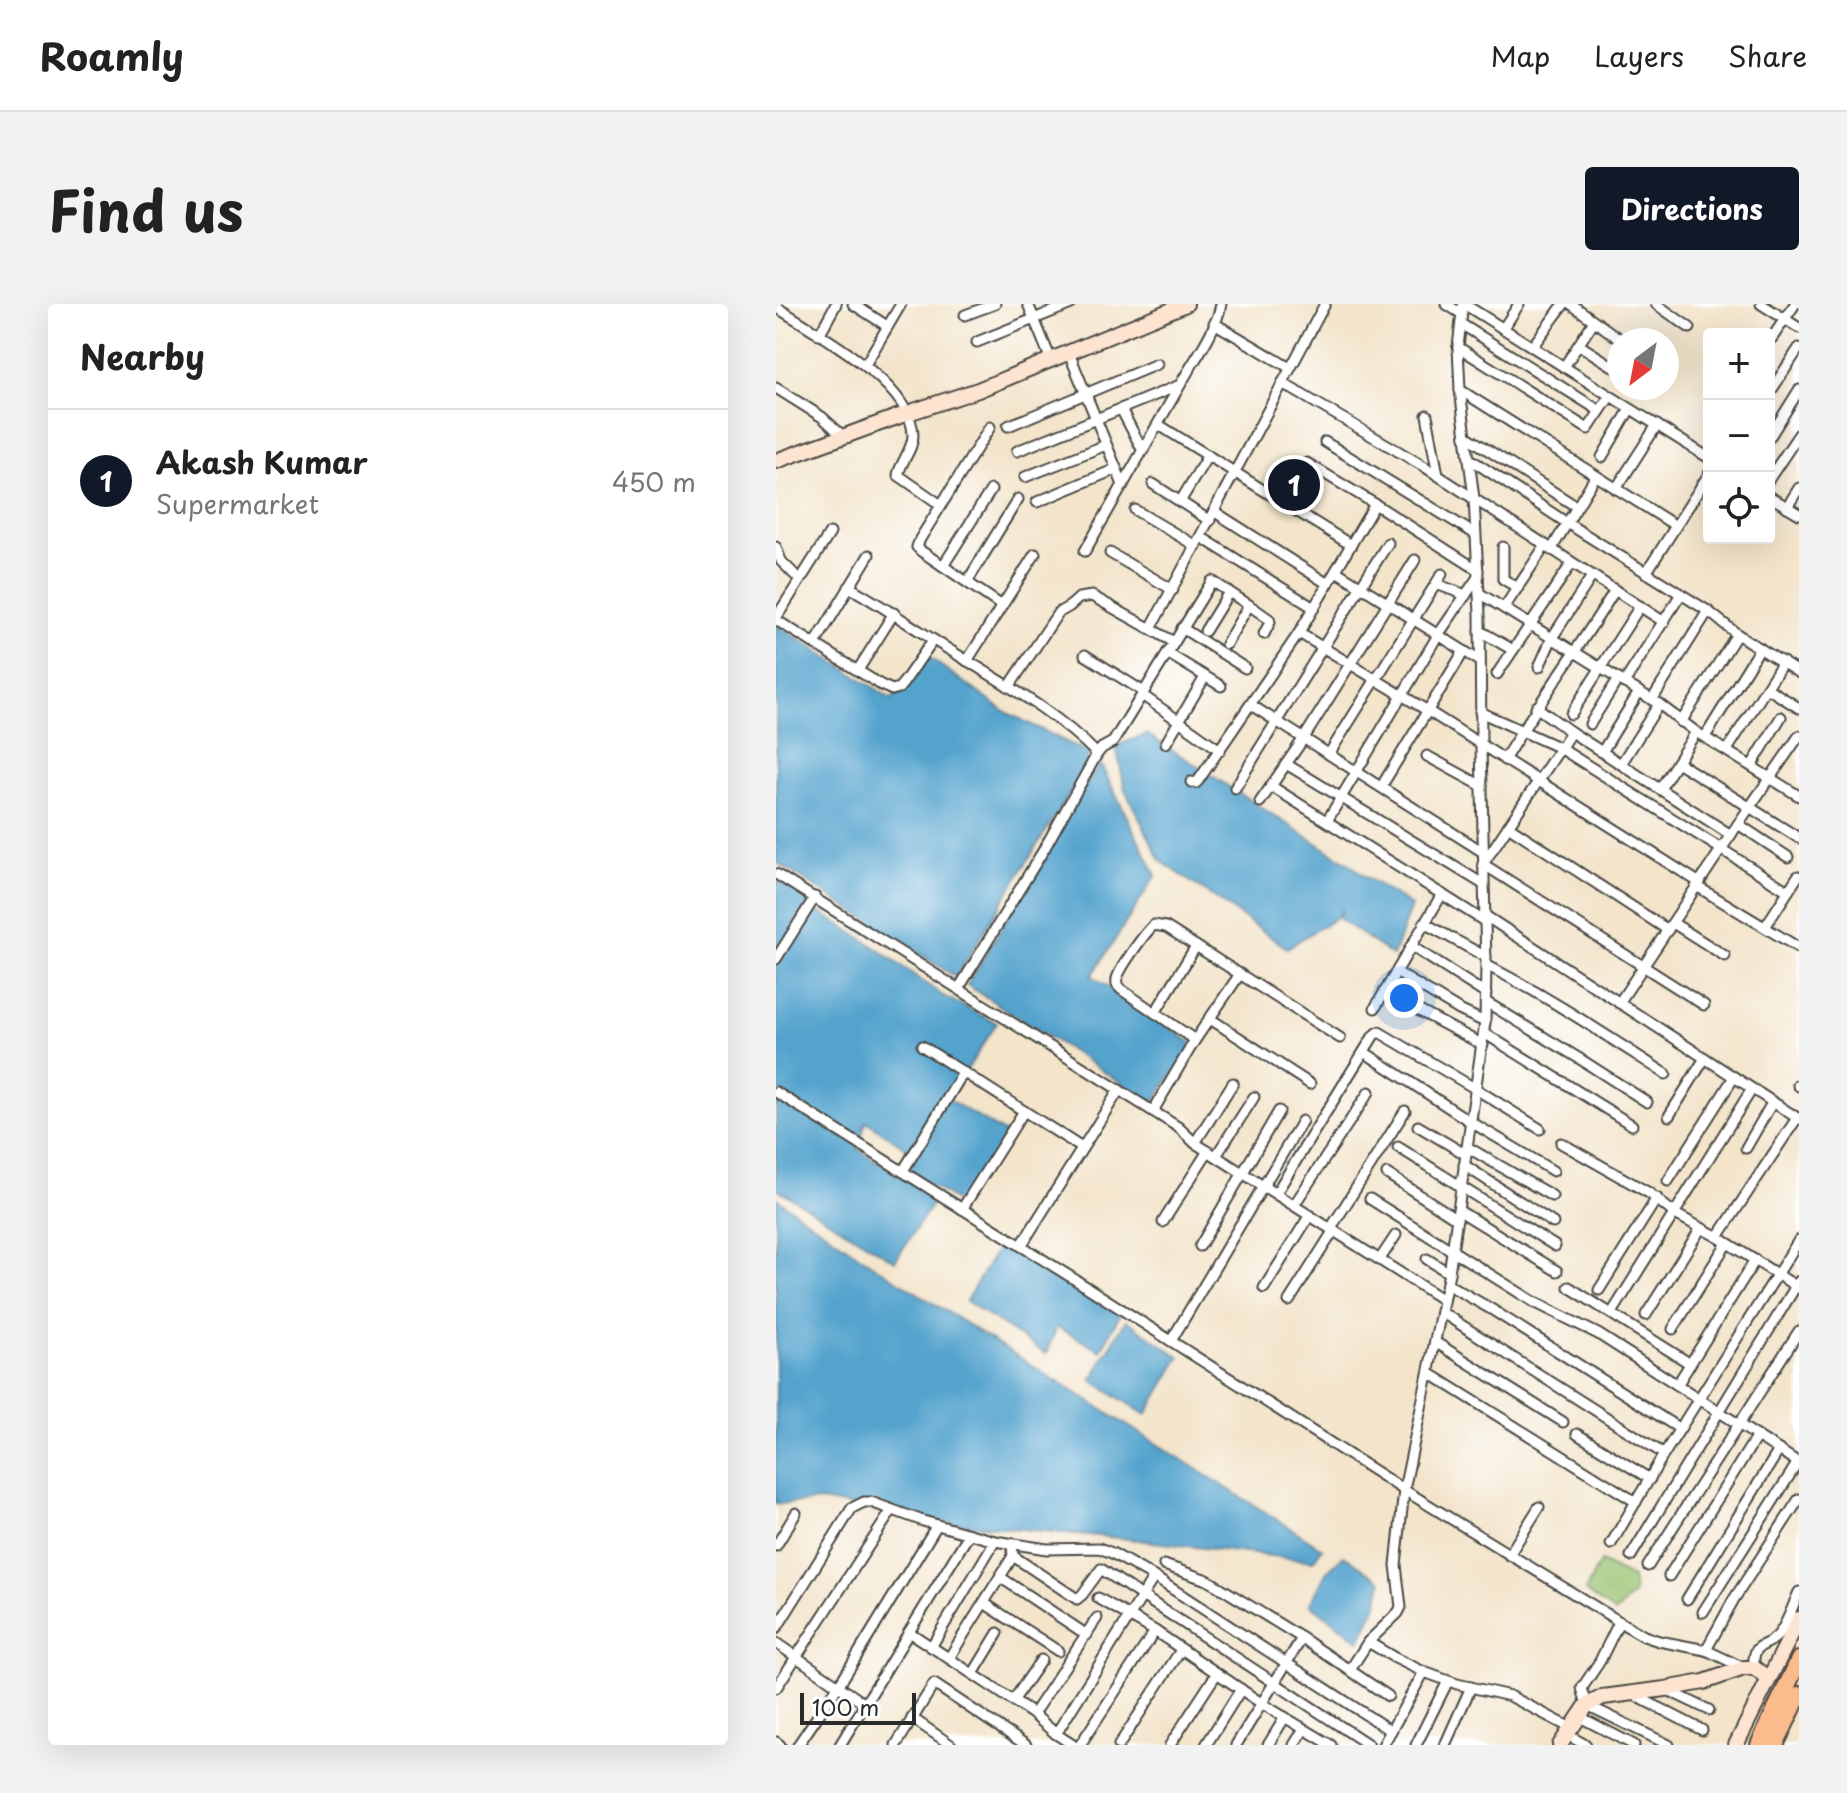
<!DOCTYPE html>
<meta charset="utf-8">
<style>
:root{--surface:#fff;--page:#f2f2f2;--text:#222;--muted:#767676;--line:#e0e0e0;--accent:#111827}
body{margin:0;font-family:"Playpen Sans",sans-serif;background:var(--page);color:var(--text)}
.controls{position:absolute;right:24px;top:24px;display:grid;overflow:hidden;border-radius:8px;box-shadow:0 8px 32px #0002}
.controls button{width:72px;height:72px;display:grid;place-items:center;padding:0;border:0;border-bottom:2px solid var(--line);background:var(--surface);color:var(--text);font:40px sans-serif}
.compass{position:absolute;left:831px;top:24px;width:72px;height:72px;border-radius:50%;background:var(--surface);box-shadow:0 8px 32px #0002;rotate:212deg}
.scale{position:absolute;left:24px;bottom:20px;width:116px;box-sizing:border-box;padding-left:8px;border:4px solid #2b2b2b;border-top:0;font-size:22px;line-height:28px;white-space:nowrap;color:#2b2b2b;-webkit-text-stroke:6px #fff;paint-order:stroke}
.you{position:absolute;left:628px;top:694px;width:28px;height:28px;margin:-20px;border:6px solid #fff;border-radius:50%;background:#1a73e8;box-shadow:0 0 0 12px #1a73e833}
.badge{display:grid;place-items:center;width:52px;height:52px;border-radius:50%;background:var(--accent);color:#fff;font-size:26px;font-weight:700}
.pin{position:absolute;translate:-50% -50%;border:4px solid #fff;box-shadow:0 2px 8px #0006}
.list{margin:0;padding:0;list-style:none}
h2{display:flex;justify-content:space-between;align-items:center;height:104px;margin:0;padding:0 32px;font-size:34px}
h2 small{font-size:26px;font-weight:400;color:var(--muted)}
.list li{display:grid;grid-template-columns:52px 1fr auto;gap:24px;align-items:center;box-sizing:border-box;height:144px;padding:0 32px;border-top:2px solid var(--line)}
.list b{display:block;font-size:30px;white-space:nowrap}
.list p{margin:0;font-size:26px;white-space:nowrap;color:var(--muted)}
.list em{font-size:26px;font-style:normal;color:var(--muted)}
.icon{flex:none;width:44px;height:44px;fill:none;stroke:currentColor;stroke-width:2;stroke-linecap:round;stroke-linejoin:round}
.map{position:relative;flex:none;width:1023px;height:1441px;overflow:hidden;border-radius:8px}
header{display:flex;align-items:center;gap:48px;box-sizing:border-box;height:112px;padding:0 40px;background:var(--surface);border-bottom:2px solid var(--line)}
header strong{font-size:38px}
nav{display:flex;gap:44px;margin-inline-start:auto;font-size:28px}
.intro{display:flex;align-items:center;justify-content:space-between;box-sizing:border-box;height:192px;padding:0 48px}
h1{margin:0;font-size:56px}
.button{padding:20px 36px;border-radius:8px;background:var(--accent);color:#fff;font-size:28px;font-weight:700}
main{display:flex;gap:48px;padding:0 48px}
aside{flex:1;background:var(--surface);border-radius:8px;box-shadow:0 8px 32px #0002}
.map>svg:first-child{display:block}
.green{fill:#98c16d;stroke:#62764c;stroke-width:2}
.water{fill:#53a3cd;stroke:#3f677c;stroke-width:2}
.lines{fill:none;stroke-linecap:round;stroke-linejoin:round}
.street-casing{stroke:#494743;stroke-width:13}
.secondary-casing{stroke:#494743;stroke-width:18}
.highway-casing{stroke:#494743;stroke-width:20}
.street{stroke:#fff;stroke-width:9}
.secondary{stroke:#fde4d1;stroke-width:14}
.highway{stroke:#fbbb8d;stroke-width:16}
</style>
<header>
<strong>Roamly</strong>
<nav><a>Map</a><a>Layers</a><a>Share</a></nav>
</header>
<div class="intro"><h1>Find us</h1><a class="button">Directions</a></div>
<main>
<aside>
<h2>Nearby<small></small></h2>
<ul class="list">
<li><span class="badge">1</span><div><b>Akash Kumar</b><p>Supermarket</p></div><em>450 m</em></li>
</ul>
</aside>
<div class="map">
<svg width="1023" height="1441" viewBox="0 0 1023 1441">
<rect width="100%" height="100%" fill="#fff"/>
<filter id="ink" filterUnits="userSpaceOnUse"><feTurbulence type="fractalNoise" baseFrequency=".0125" numOctaves="2"/><feDisplacementMap in="SourceGraphic" scale="16" xChannelSelector="R" yChannelSelector="G"/><feConvolveMatrix kernelMatrix="1 2 1 2 8 2 1 2 1" color-interpolation-filters="sRGB"/></filter>
<filter id="wash" filterUnits="userSpaceOnUse"><feTurbulence type="fractalNoise" baseFrequency=".006" numOctaves="4" result="noise"/><feDisplacementMap in="SourceGraphic" scale="32" xChannelSelector="R" yChannelSelector="G"/><feGaussianBlur stdDeviation="1.8" result="paint"/><feColorMatrix in="noise" values="0 0 0 0 0 0 0 0 0 0 0 0 0 0 0 0 0 1.4 0 .05"/><feComposite in="paint" operator="in"/></filter>
<g filter="url(#wash)">
<rect width="100%" height="100%" fill="#f3e4ca"/>
<!-- green -->
<polygon class="green" points="824,1258 856,1274 858,1290 839,1309 809,1287"/>
<!-- water -->
<g class="water">
<polygon points="0,320 116,395 154,354 228,407 296,441 314,449 299,480 180,673 0,558"/>
<polygon points="371,430 575,561 587,571 635,602 617,652 563,615 566,605 561,613 511,644 385,557 349,486 340,442"/>
<polygon points="324,459 380,571 316,672 418,740 377,799 191,681"/>
<polygon points="0,576 34,596 0,651"/>
<polygon points="35,603 95,640 167,692 221,719 172,795 231,831 184,900 129,865 134,847 90,817 82,845 160,894 119,957 0,884 0,794 68,835 0,785 0,659"/>
<polygon points="0,894 100,963 546,1244 537,1257 344,1234 156,1217 45,1197 0,1200"/>
<polygon points="224,940 303,983 344,1010 325,1047 281,1023 270,1050 190,997"/>
<polygon points="350,1016 404,1053 370,1111 315,1076"/>
<polygon points="568,1251 606,1277 601,1301 584,1337 534,1300 551,1267"/>
</g>
</g>
<g filter="url(#ink)">
<g class="lines">
<!-- street casing -->
<g class="street-casing">
<g id="street">
<polyline points="77,0 111,22"/>
<polyline points="252,0 275,56"/>
<polyline points="670,0 686,10"/>
<polyline points="688,0 933,154"/>
<polyline points="795,0 845,36"/>
<polyline points="880,0 914,24"/>
<polyline points="985,0 1023,24"/>
<path d="M0,3C39,28 136,79 137,131C137,146 125,157 122,171L165,201"/>
<polyline points="189,11 219,0"/>
<polyline points="438,19 514,64"/>
<polyline points="685,20 824,107"/>
<polyline points="727,25 743,0"/>
<polyline points="43,31 60,0"/>
<polyline points="996,34 1019,0"/>
<polyline points="201,38 295,0"/>
<polyline points="803,41 843,66"/>
<polyline points="682,43 812,125 834,92"/>
<polyline points="756,43 788,0"/>
<polyline points="293,49 347,181"/>
<polyline points="89,61 125,0"/>
<polyline points="788,63 818,17"/>
<polyline points="506,79 649,163 888,318"/>
<polyline points="0,84 46,113 67,132"/>
<polyline points="684,86 900,222"/>
<polyline points="993,90 1023,44"/>
<polyline points="345,105 367,147"/>
<polyline points="651,111 662,171"/>
<polyline points="383,121 575,241"/>
<polyline points="232,122 381,60"/>
<polyline points="214,123 144,235 141,243 145,247 226,302"/>
<polyline points="690,132 801,203"/>
<polyline points="993,134 1023,86"/>
<polyline points="549,138 699,230"/>
<polyline points="241,147 404,81"/>
<polyline points="826,153 854,105"/>
<polyline points="694,155 791,219 932,307 961,330 1023,369"/>
<polyline points="531,159 599,200 702,266"/>
<polyline points="249,173 330,141"/>
<polyline points="993,175 1023,130"/>
<polyline points="377,180 434,217"/>
<polyline points="840,185 881,121"/>
<polyline points="993,192 1023,210"/>
<polyline points="261,198 340,165"/>
<polyline points="404,198 432,151"/>
<polyline points="1011,203 1023,184"/>
<polyline points="359,206 420,242"/>
<polyline points="439,208 552,280"/>
<polyline points="425,233 538,304"/>
<polyline points="0,243 5,257 24,276"/>
<polyline points="727,243 727,275 742,284"/>
<polyline points="775,246 819,173"/>
<path d="M309,247C342,190 374,133 407,76C420,53 440,27 445,0"/>
<polyline points="334,249 397,286"/>
<polyline points="167,262 215,186"/>
<polyline points="560,267 704,357"/>
<polyline points="870,269 933,170"/>
<polyline points="191,278 242,195"/>
<polyline points="660,280 690,291"/>
<path d="M73,283C109,303 142,327 177,348C227,379 280,408 321,450"/>
<polyline points="703,289 883,400 920,428 1023,492"/>
<polyline points="473,301 493,315 494,318 488,330"/>
<polyline points="728,304 769,242"/>
<polyline points="0,314 54,229"/>
<polyline points="0,316 105,381 116,386 123,384 128,378 157,336"/>
<polyline points="375,324 549,0"/>
<polyline points="406,324 469,364"/>
<polyline points="429,327 453,288"/>
<polyline points="704,327 737,346"/>
<polyline points="523,329 652,407 924,579"/>
<polyline points="39,340 93,251"/>
<polyline points="391,349 445,382"/>
<polyline points="309,351 368,388"/>
<polyline points="191,357 259,250"/>
<polyline points="763,363 776,334 816,272"/>
<polyline points="82,366 118,309"/>
<polyline points="721,370 796,259"/>
<polyline points="848,379 905,290"/>
<polyline points="233,383 282,309 294,302 303,294 316,292 398,338"/>
<polyline points="991,384 1023,404"/>
<polyline points="366,391 444,446"/>
<polyline points="876,396 932,307"/>
<polyline points="475,401 707,548"/>
<polyline points="760,403 795,428"/>
<polyline points="704,408 784,444 1012,587"/>
<polyline points="795,410 864,302"/>
<polyline points="905,418 961,330"/>
<polyline points="814,420 842,375"/>
<polyline points="929,433 984,344"/>
<polyline points="390,439 429,373"/>
<polyline points="951,446 1007,358"/>
<polyline points="826,448 863,388"/>
<polyline points="553,450 666,270"/>
<polyline points="651,452 706,482"/>
<path d="M728,456C763,398 803,344 839,286"/>
<polyline points="901,458 1023,534"/>
<polyline points="510,460 707,580"/>
<polyline points="845,460 883,400"/>
<polyline points="976,461 1005,413"/>
<polyline points="415,478 420,479 422,477 523,329 599,200"/>
<polyline points="495,482 708,617"/>
<polyline points="605,483 688,347"/>
<polyline points="459,484 612,239"/>
<polyline points="884,485 920,428"/>
<polyline points="484,498 528,434 639,256"/>
<polyline points="551,517 662,331 702,273"/>
<polyline points="962,520 1012,553"/>
<polyline points="732,522 892,626"/>
<polyline points="707,560 795,428 955,531"/>
<polyline points="707,560 928,701"/>
<polyline points="0,570 343,786 245,942"/>
<polyline points="922,583 1023,644"/>
<polyline points="708,611 1023,815"/>
<polyline points="648,619 710,653"/>
<polyline points="897,619 949,652"/>
<polyline points="989,623 1022,572"/>
<polyline points="635,642 710,690"/>
<polyline points="0,655 39,593"/>
<path d="M710,661C773,693 831,732 890,770"/>
<polyline points="620,668 683,706 709,718"/>
<polyline points="183,684 267,547 321,450 326,444 337,438 436,277 473,301 450,340"/>
<polyline points="608,688 707,741"/>
<polyline points="710,698 804,755 871,798"/>
<polyline points="843,699 962,520 1023,432"/>
<polyline points="599,704 666,590"/>
<polyline points="379,709 420,642"/>
<polyline points="433,714 534,780"/>
<polyline points="708,729 856,821"/>
<path d="M419,736L346,686C342,682 340,682 341,675C343,665 370,627 378,621L390,623L564,734"/>
<polyline points="146,742 306,844"/>
<polyline points="588,748 695,818 777,867"/>
<polyline points="1022,781 1023,782"/>
<polyline points="343,786 402,823 419,839 667,996"/>
<polyline points="0,788 306,980 628,1186 849,1321 868,1332 883,1337 930,1346 968,1364"/>
<polyline points="377,807 419,736 464,670"/>
<polyline points="893,812 929,754"/>
<polyline points="642,822 689,850"/>
<polyline points="419,839 457,779"/>
<polyline points="785,839 873,889 899,910 942,933 1023,984"/>
<polyline points="622,843 779,942"/>
<polyline points="691,843 776,892"/>
<polyline points="970,844 996,799"/>
<polyline points="440,852 478,793"/>
<polyline points="688,861 777,919"/>
<polyline points="127,867 187,769"/>
<polyline points="611,870 681,915"/>
<polyline points="892,877 958,773"/>
<polyline points="500,889 598,731 603,728 700,785 764,825"/>
<polyline points="594,895 758,998 822,1030 1023,1159"/>
<polyline points="518,901 593,788"/>
<polyline points="186,905 248,807"/>
<polyline points="682,906 781,967"/>
<polyline points="387,918 432,847"/>
<polyline points="555,924 629,807"/>
<polyline points="942,933 1021,814"/>
<polyline points="424,942 503,807"/>
<polyline points="604,955 620,931"/>
<polyline points="651,955 673,969"/>
<polyline points="671,980 715,1005 904,1125"/>
<polyline points="793,983 913,1059"/>
<polyline points="488,984 534,911"/>
<polyline points="823,986 881,894"/>
<polyline points="513,997 558,926"/>
<polyline points="665,1008 888,1150"/>
<polyline points="836,1009 976,785"/>
<polyline points="870,1011 925,924"/>
<polyline points="897,1025 951,939"/>
<polyline points="395,1037 526,817"/>
<polyline points="659,1038 787,1118"/>
<polyline points="653,1069 860,1198"/>
<polyline points="901,1081 979,956"/>
<polyline points="801,1130 874,1175"/>
<polyline points="835,1240 888,1150 1023,936"/>
<polyline points="236,1241 237,1252 301,1295 306,1291 325,1265 593,1441"/>
<polyline points="0,1242 20,1209"/>
<polyline points="733,1251 763,1203"/>
<polyline points="855,1252 1023,977"/>
<polyline points="388,1261 431,1276 445,1284 526,1334 612,1392"/>
<polyline points="872,1262 1023,1027"/>
<polyline points="893,1272 981,1132"/>
<polyline points="224,1273 311,1331"/>
<polyline points="322,1294 379,1327 485,1399 555,1441"/>
<polyline points="911,1295 1003,1146"/>
<polyline points="208,1299 282,1347"/>
<polyline points="927,1308 1022,1158"/>
<polyline points="843,1318 824,1357 806,1384 811,1401 893,1441"/>
<polyline points="0,1325 76,1204 88,1198 95,1198 147,1217 219,1237 271,1245 323,1244 336,1249 378,1273 615,1427"/>
<polyline points="133,1328 257,1410 280,1430 297,1441"/>
<polyline points="592,1338 619,1354 648,1368 681,1380 734,1392 795,1424"/>
<polyline points="0,1339 89,1400"/>
<polyline points="155,1343 219,1237"/>
<polyline points="930,1346 958,1295 1023,1195"/>
<polyline points="173,1354 237,1252"/>
<path d="M978,1364C976,1335 990,1346 1003,1330C1012,1318 1017,1301 1023,1288"/>
<polyline points="574,1366 592,1338 622,1309 625,1303 620,1261 628,1186 673,969 709,718 710,661 705,442 704,310 698,194 684,86 682,43 687,0"/>
<polyline points="197,1370 222,1329"/>
<polyline points="0,1384 116,1206"/>
<polyline points="889,1385 933,1406"/>
<polyline points="858,1391 926,1426"/>
<polyline points="237,1397 265,1356"/>
<polyline points="257,1410 321,1314"/>
<polyline points="802,1412 858,1441"/>
<polyline points="136,1414 175,1441"/>
<polyline points="280,1430 378,1273"/>
<polyline points="791,1431 810,1441"/>
<polyline points="0,1438 4,1441"/>
<polyline points="22,1441 63,1381 161,1221"/>
<polyline points="64,1441 193,1230"/>
<polyline points="120,1441 158,1380 250,1441"/>
<polyline points="304,1441 379,1327"/>
<polyline points="343,1441 405,1346"/>
<polyline points="394,1441 441,1369"/>
<polyline points="430,1441 465,1385"/>
<polyline points="460,1441 526,1334"/>
<polyline points="492,1441 509,1413"/>
<polyline points="518,1441 528,1425"/>
<polyline points="607,1441 648,1368"/>
<polyline points="640,1441 672,1377"/>
<polyline points="669,1441 695,1383"/>
</g>
</g>
<!-- secondary casing -->
<g class="secondary-casing">
<g id="secondary">
<polyline points="0,157 132,109 202,86 410,0"/>
<polyline points="784,1441 811,1401 827,1393 889,1385 928,1378 968,1364 978,1364 993,1375"/>
<polyline points="960,1441 1023,1315"/>
</g>
</g>
<!-- highway casing -->
<g class="highway-casing">
<g id="highway">
<polyline points="983,1441 1023,1356"/>
<polyline points="999,1441 1023,1391"/>
</g>
</g>
<!-- street -->
<use href="#street" class="street"/>
<!-- secondary -->
<use href="#secondary" class="secondary"/>
<!-- highway -->
<use href="#highway" class="highway"/>
</g>
</g>
</svg>
<div class="controls">
<button>+</button>
<button>−</button>
<button><svg class="icon" aria-label="locate" viewBox="0 0 24 24"><circle cx="12" cy="12" r="6"/><path d="M12 2v4M12 18v4M2 12h4M18 12h4"/></svg></button>
</div>
<svg class="compass" viewBox="-18 -18 36 36"><path d="M0-13l5 13h-10z" fill="#e53935"/><path d="M0 13l5-13h-10z" fill="#767676"/></svg>
<div class="scale">100 m</div>
<div class="you"></div>
<div class="pin badge" style="left:518px;top:181px">1</div>
</div>
</main>
